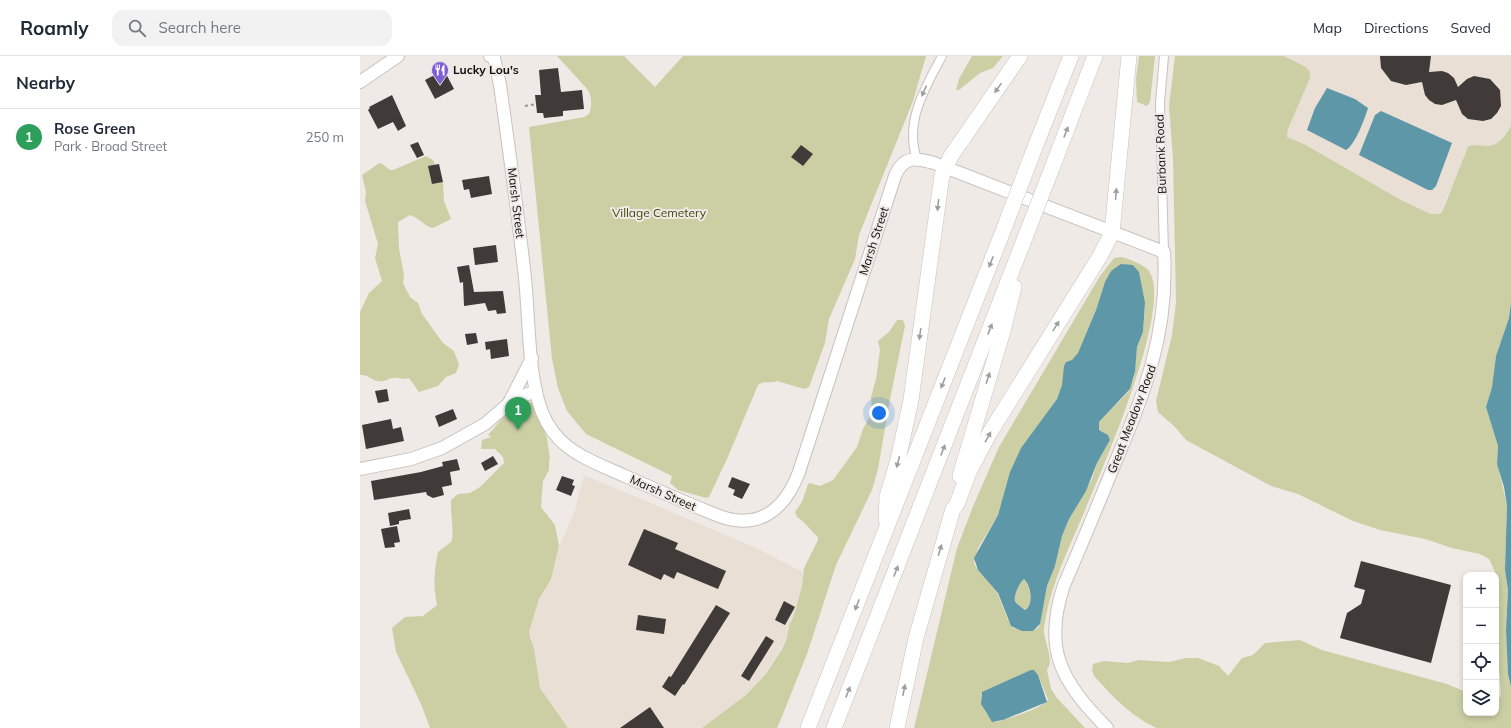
<!DOCTYPE html>
<meta charset="utf-8">
<style>
:root{--surface:#fff;--page:#f2f2f3;--text:#1f2937;--muted:#747a83;--line:#e0e1e3;--accent:#7d5dd8}
body{margin:0;font-family:Mulish,sans-serif;background:var(--page);color:var(--text)}
.controls{position:absolute;right:12px;bottom:12px;display:grid;overflow:hidden;border-radius:8px;box-shadow:0 2px 6px #0003}
.controls button{width:36px;height:36px;display:grid;place-items:center;padding:0;border:0;border-bottom:1px solid var(--line);background:var(--surface);color:var(--text);font:20px sans-serif}
.you{position:absolute;left:519px;top:357px;width:14px;height:14px;margin:-10px;border:3px solid #fff;border-radius:50%;background:#1a73e8;box-shadow:0 0 0 6px #1a73e833}
.badge{display:grid;place-items:center;width:26px;height:26px;border-radius:50%;background:var(--accent);color:#fff;font-size:13px;font-weight:700}
.pin{position:absolute;translate:-50% -33px;filter:drop-shadow(0 1px 2px #0008)}
.pin::after{content:'';position:absolute;top:21px;width:14px;height:12px;background:inherit;clip-path:polygon(0 0,100% 0,50% 100%)}
.list{margin:0;padding:0;list-style:none}
h2{display:flex;justify-content:space-between;align-items:center;height:52px;margin:0;padding:0 16px;font-size:17px}
h2 small{font-size:13px;font-weight:400;color:var(--muted)}
.list li{display:grid;grid-template-columns:26px 1fr auto;gap:12px;align-items:center;box-sizing:border-box;height:56px;padding:0 16px;border-top:1px solid var(--line)}
.list b{display:block;font-size:15px;white-space:nowrap}
.list p{margin:0;font-size:13px;white-space:nowrap;color:var(--muted)}
.list em{font-size:13px;font-style:normal;color:var(--muted)}
.icon{flex:none;width:22px;height:22px;fill:none;stroke:currentColor;stroke-width:2;stroke-linecap:round;stroke-linejoin:round}
.map{position:relative;flex:none;width:1151px;height:672px;overflow:hidden}
header{display:flex;align-items:center;gap:24px;box-sizing:border-box;height:56px;padding:0 20px;background:var(--surface);border-bottom:1px solid var(--line)}
header strong{font-size:19px}
nav{display:flex;gap:22px;margin-inline-start:auto;font-size:14px}
.search{width:280px;height:36px;background:var(--page);display:flex;align-items:center;gap:10px;box-sizing:border-box;padding:0 14px;border-radius:12px;color:var(--muted);font-size:15px}
main{display:flex}
aside{flex:1;background:var(--surface)}
.map>svg:first-child{display:block}
.built{fill:#eadfd5}
.green{fill:#cccfa4;fill-rule:evenodd}
.water{fill:#5e98a8;fill-rule:evenodd}
.building{fill:#403b39}
.lines{fill:none;stroke-linecap:round;stroke-linejoin:round}
.street-casing{stroke:#c7c2be;stroke-width:10}
.secondary-casing{stroke:#c7c2be;stroke-width:14}
.highway-casing{stroke:#c7c2be;stroke-width:16}
.path{stroke:#9b9794;stroke-width:2;stroke-dasharray:3 3;stroke-linecap:butt}
.street{stroke:#fff;stroke-width:8}
.secondary{stroke:#fff;stroke-width:12}
.highway{stroke:#fff;stroke-width:15}
.highway-bridge-casing{stroke:#c7c2be;stroke-width:16;stroke-linecap:butt}
.highway-bridge{stroke:#fff;stroke-width:15}
.oneway{fill:#a09f9f}
.labels{text-anchor:middle;stroke-width:4;stroke-linejoin:round;paint-order:stroke}
.poi-label{font-size:12px;font-weight:bold;fill:#110f0e;stroke:#efeae6;text-anchor:start}
.street-label{font-size:12px;fill:#110f0e;stroke:#efeae6}
.park-label{font-size:12px;fill:#46470e;stroke:#efeae6}
</style>
<header>
<strong>Roamly</strong>
<div class="search"><svg class="icon" aria-label="search" viewBox="0 0 24 24"><circle cx="10" cy="10" r="6"/><path d="M15 15l6 6"/></svg>Search here</div>
<nav><a>Map</a><a>Directions</a><a>Saved</a></nav>
</header>
<main>
<aside>
<h2>Nearby<small></small></h2>
<ul class="list">
<li><span class="badge" style="background:#2e9e5b">1</span><div><b>Rose Green</b><p>Park · Broad Street</p></div><em>250 m</em></li>
</ul>
</aside>
<div class="map">
<svg width="1151" height="672" viewBox="0 0 1151 672">
<rect width="100%" height="100%" fill="#efeae6"/>
<!-- built -->
<g class="built">
<polygon points="924,0 1151,0 1151,70 1137,88 1128,91 1113,90 1086,142 1082,156 1080,158 1071,158 1041,144 944,88 927,81 928,73 951,19 935,5"/>
<polygon points="224,419 392,490 443,516 442,530 434,559 429,570 427,582 406,618 377,648 342,672 208,672 180,632 174,592 169,576 179,543 191,523 199,490 214,457"/>
</g>
<!-- green -->
<g class="green">
<path d="M197,0H264L295,31L323,0H566L553,45L499,179L495,203L469,263L465,287L449,331L444,333L417,325C411,328 403,324 398,329L367,403L349,441L346,442L318,434L310,427L312,420L226,378L207,355L198,332L192,303L169,71L224,61L229,58C232,51 232,41 228,34Z"/>
<polygon points="612,0 643,0 633,12 620,17 599,34 596,34 599,23"/>
<polygon points="779,0 795,0 790,46 787,50 777,46 776,23"/>
<path d="M815,0H924L946,11L950,16V22L928,73L927,81L944,88L1041,144L1071,158H1080L1082,156L1108,91C1114,88 1121,90 1127,90C1139,90 1146,78 1151,70V246L1149,262L1136,300L1132,331L1126,351L1138,390L1137,405L1147,450L1145,514L1148,534L1146,574L1148,618L1151,631V672H796C769,658 754,642 734,620L732,614L733,608L744,605L768,607L779,604L809,606L826,602H838L859,610L868,620L882,602L893,599L905,587L940,584L962,594L1087,628L1106,636V657H1136V643H1139L1141,638L1136,578V518L1129,503L1120,498L1092,492L1065,483L1020,474L993,465L938,438L911,430L826,384L815,371L798,356L796,345L812,279L816,246L813,102L809,50Z"/>
<path d="M66,100L73,104L80,119L83,127L84,145L91,163L73,172C65,171 60,162 50,159L38,166L39,192L44,219L43,227L50,241L58,247L62,258L83,287L94,295L99,309L96,317L86,321L78,330L59,336L49,322C39,324 40,321 33,322C28,322 24,327 18,325C11,324 8,318 0,319V256L9,237L22,225L15,202L18,188L5,145L6,136L2,119L18,108L21,107L30,114H33Z"/>
<path d="M760,201C766,201 786,210 789,215C815,252 735,430 717,473C703,505 688,538 684,573C683,585 695,603 687,614L691,633L697,642L725,672H554L597,492L614,448L639,391L740,220L754,202ZM773,209L779,216L785,251L783,276L777,292L774,322L769,335L739,366V374L748,379L749,386L737,407L732,423L709,463L702,480L695,510L687,530L679,571L673,575L653,572L648,564L637,536L616,511L614,507L618,492L638,459L653,410L663,390L697,343L703,326L720,293L736,254L744,230L751,215ZM672,614L678,619L688,644C679,654 649,662 636,666C626,661 620,649 621,638Z"/>
<path d="M537,264H543L545,270L530,343L518,413L512,434L476,509L447,598L421,663L417,672H342L386,639L406,618L422,593L427,582L429,570L434,559L442,530L444,512L458,484V481C450,474 446,467 437,461L435,456L442,446L448,428L450,427L460,430L473,424L497,391L503,373L512,356L511,341L516,323L520,294L518,285L529,276Z"/>
<path d="M165,345L174,348L187,382L190,403L189,406V414L183,425L181,451L195,469L199,490L191,523L179,543L169,576L170,581L174,592L180,632L208,672H70L61,648L36,596L32,572L45,561L63,560L77,549C73,528 74,517 78,496C82,493 87,489 91,486C95,481 90,453 91,444L98,438L110,437L120,431L144,407L143,401L135,393H121L122,384L131,381L128,379C139,367 150,350 165,345Z"/>
<path d="M664,523C670,528 671,541 670,549L665,554C663,552 656,548 655,545C653,540 660,526 664,523Z"/>
</g>
<!-- water -->
<g class="water">
<path d="M967,32L995,43L1008,52C1005,62 995,89 986,94L947,74L955,52Z"/>
<polygon points="1021,55 1092,87 1076,130 1072,134 1068,134 999,99 1015,59"/>
<path d="M761,208L773,209L779,216L785,247L783,276L777,291L775,316L770,333L739,366V374L748,379L750,384L737,407L726,435L709,463L702,480L695,510L687,530L680,568L673,575H662L651,570L638,537L618,514L614,502L638,459L650,416L661,392L697,343L702,329L704,310L706,306L712,304L718,297L736,254L745,226L751,215ZM664,523C671,529 674,549 665,554C663,552 656,548 655,545C653,540 660,526 664,523Z"/>
<polygon points="1151,246 1151,631 1148,618 1146,574 1148,534 1145,514 1147,450 1144,431 1137,408 1138,390 1126,351 1132,331 1136,300 1149,262"/>
<polygon points="671,614 674,614 678,619 687,646 643,664 632,666 621,648 622,636"/>
</g>
<!-- building -->
<g class="building">
<polygon points="1020,0 1071,0 1069,16 1082,15 1088,17 1094,22 1098,31 1107,23 1114,20 1130,23 1140,34 1141,50 1137,57 1131,63 1123,65 1108,63 1102,58 1096,44 1082,49 1075,48 1069,44 1065,39 1062,26 1046,29 1031,25 1021,12"/>
<polygon points="198,12 201,36 222,34 224,53 203,55 203,60 184,62 183,57 177,57 175,39 181,39 179,14"/>
<polygon points="84,14 94,33 75,43 65,24"/>
<polygon points="32,39 46,70 38,75 33,66 18,73 8,54 10,52 9,51"/>
<polygon points="58,86 64,99 57,102 50,89"/>
<polygon points="441,89 453,98 443,110 431,101"/>
<polygon points="79,108 83,126 72,128 68,110"/>
<polygon points="129,120 132,138 111,142 109,133 104,134 102,124"/>
<polygon points="136,189 138,206 115,209 113,192"/>
<polygon points="109,209 114,236 143,235 146,257 137,258 136,254 128,255 125,247 104,250 103,226 100,227 97,211"/>
<polygon points="116,277 118,287 107,289 105,278"/>
<polygon points="147,283 149,300 131,303 130,293 126,294 125,286"/>
<polygon points="27,333 29,345 18,347 15,335"/>
<polygon points="93,353 97,363 79,371 75,360"/>
<polygon points="31,363 33,373 41,371 44,385 6,393 2,369"/>
<polygon points="133,400 138,408 125,415 121,407"/>
<polygon points="97,403 100,414 90,416 92,429 82,431 84,439 73,442 67,439 66,436 14,444 11,425 61,416 83,410 82,406"/>
<polygon points="202,420 214,424 212,429 215,430 211,440 196,434"/>
<polygon points="372,421 390,428 382,443 373,439 375,434 368,431"/>
<polygon points="49,453 51,463 39,465 39,468 30,470 28,457"/>
<polygon points="37,470 40,486 34,487 35,491 25,492 21,473"/>
<polygon points="284,473 318,487 315,493 366,515 358,533 317,516 314,523 304,518 301,524 268,509"/>
<polygon points="1001,505 1091,529 1071,607 980,582 987,557 1001,548 1005,534 994,531"/>
<polygon points="424,545 435,551 425,569 415,564"/>
<polygon points="356,549 370,557 324,629 323,628 315,640 302,631 309,620 311,621"/>
<polygon points="278,559 306,563 304,578 276,574"/>
<polygon points="406,580 414,585 389,625 381,620"/>
<polygon points="290,651 304,672 260,672"/>
</g>
<g class="lines">
<!-- street casing -->
<g class="street-casing">
<g id="street">
<path d="M557,103C544,66 565,32 582,0"/>
<polyline points="804,196 800,47 804,0"/>
</g>
</g>
<!-- secondary casing -->
<g class="secondary-casing">
<g id="secondary">
<path d="M130,0L134,2L140,29C149,93 158,158 165,222C169,261 168,306 178,344C182,359 189,373 200,384C217,401 243,410 265,420C294,433 324,446 354,458C396,476 424,456 439,416L535,120C544,99 556,102 574,107L804,196C809,278 784,338 753,412C737,451 721,490 704,529C682,594 702,626 747,672"/>
<polyline points="0,26 38,0"/>
<polyline points="150,345 172,302"/>
<polyline points="0,413 51,403 82,392 125,368 154,343 176,335"/>
</g>
</g>
<!-- highway casing -->
<g class="highway-casing">
<g id="highway">
<polyline points="670,104 711,0"/>
<polyline points="692,112 735,0"/>
<polyline points="600,420 643,275 654,231"/>
<polyline points="526,464 527,441 538,404 551,344 582,119 591,100 660,0"/>
<polyline points="448,672 645,170"/>
<polyline points="474,672 666,179"/>
<polyline points="537,672 556,582 593,453 597,448 609,416 629,378 740,200 752,177 769,0"/>
</g>
</g>
<!-- path -->
<polyline class="path" points="165,50 177,48"/>
<!-- street -->
<use href="#street" class="street"/>
<!-- secondary -->
<use href="#secondary" class="secondary"/>
<!-- highway -->
<use href="#highway" class="highway"/>
<!-- highway-bridge casing -->
<g class="highway-bridge-casing">
<g id="highway-bridge">
<polyline points="645,170 670,104"/>
<polyline points="666,179 692,112"/>
</g>
</g>
<!-- highway-bridge -->
<use href="#highway-bridge" class="highway-bridge"/>
</g>
<!-- one-way arrows -->
<defs><path id="oneway-solid" d="M-6-.8H1V-3.2L6.5 0L1 3.2V.8H-6Z"/></defs>
<g class="oneway">
<use href="#oneway-solid" transform="translate(638 32) rotate(125)"/>
<use href="#oneway-solid" transform="translate(564 35) rotate(114)"/>
<use href="#oneway-solid" transform="translate(706 76) rotate(-69)"/>
<use href="#oneway-solid" transform="translate(756 138) rotate(-85)"/>
<use href="#oneway-solid" transform="translate(578 149) rotate(97)"/>
<use href="#oneway-solid" transform="translate(631 206) rotate(111)"/>
<use href="#oneway-solid" transform="translate(696 270) rotate(-58)"/>
<use href="#oneway-solid" transform="translate(630 273) rotate(-69)"/>
<use href="#oneway-solid" transform="translate(560 278) rotate(98)"/>
<use href="#oneway-solid" transform="translate(628 322) rotate(-72)"/>
<use href="#oneway-solid" transform="translate(583 327) rotate(111)"/>
<use href="#oneway-solid" transform="translate(628 381) rotate(-61)"/>
<use href="#oneway-solid" transform="translate(583 394) rotate(-69)"/>
<use href="#oneway-solid" transform="translate(538 406) rotate(105)"/>
<use href="#oneway-solid" transform="translate(580 494) rotate(-74)"/>
<use href="#oneway-solid" transform="translate(536 515) rotate(-69)"/>
<use href="#oneway-solid" transform="translate(497 549) rotate(111)"/>
<use href="#oneway-solid" transform="translate(544 634) rotate(-79)"/>
<use href="#oneway-solid" transform="translate(488 636) rotate(-69)"/>
</g>
<!-- icons -->
<defs>
<g id="restaurant-pin" transform="scale(0.9)"><path d="M0 17L-7.5 6A9.5 9.5 0 1 1 7.5 6Z" fill="#7d5dd8" stroke="#efeae6"/><path d="M-5-6h1v4h1v-4h1v4h1v-4h1v5L-1.5 .5V6h-2V.5L-5-1ZM5-6V6H3V1.5H1.5Q1.5-4 5-6Z" fill="#fff"/></g>
</defs>
<g fill-rule="evenodd">
<use href="#restaurant-pin" x="80" y="14"/>
</g>
<g class="labels">
<!-- poi labels -->
<g class="poi-label">
<text x="93" y="18">Lucky Lou's</text>
</g>
<!-- street labels -->
<g class="street-label">
<text transform="translate(801 98) rotate(-92)" y="4">Burbank Road</text>
<text transform="translate(156 147) rotate(83)" y="4">Marsh Street</text>
<text transform="translate(514 185) rotate(-72)" y="4">Marsh Street</text>
<text transform="translate(772 363) rotate(-69)" y="4">Great Meadow Road</text>
<text transform="translate(303 437) rotate(24)" y="4">Marsh Street</text>
</g>
<!-- park labels -->
<g class="park-label">
<text x="299" y="161">Village Cemetery</text>
</g>
</g>
</svg>
<div class="controls">
<button>+</button>
<button>−</button>
<button><svg class="icon" aria-label="locate" viewBox="0 0 24 24"><circle cx="12" cy="12" r="6"/><path d="M12 2v4M12 18v4M2 12h4M18 12h4"/></svg></button>
<button><svg class="icon" aria-label="layers" viewBox="0 0 24 24"><path d="M12 4l9 5-9 5-9-5zM3 14l9 5 9-5"/></svg></button>
</div>
<div class="you"></div>
<div class="pin badge" style="left:158px;top:374px;background:#2e9e5b">1</div>
</div>
</main>
